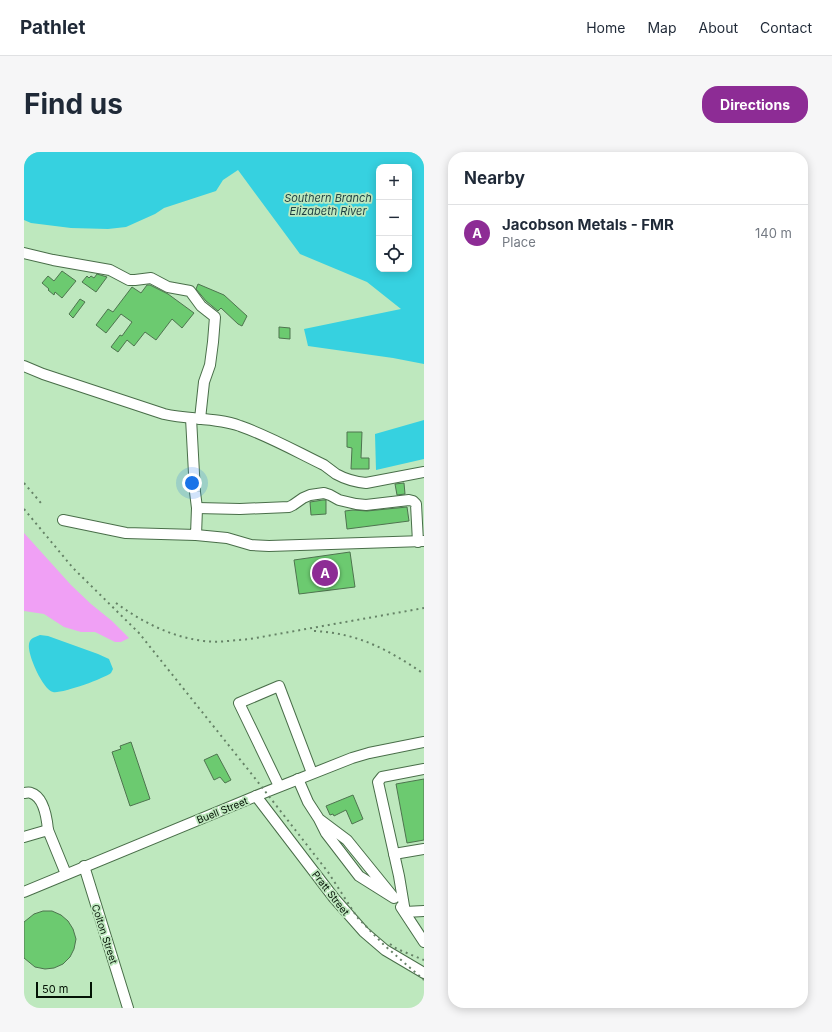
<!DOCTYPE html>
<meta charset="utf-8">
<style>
:root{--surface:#fff;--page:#f6f6f7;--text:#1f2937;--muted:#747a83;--line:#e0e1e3;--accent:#8d2c95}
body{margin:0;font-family:Inter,sans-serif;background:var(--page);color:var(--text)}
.controls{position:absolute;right:12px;top:12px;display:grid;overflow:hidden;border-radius:8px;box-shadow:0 2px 10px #0003}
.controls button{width:36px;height:36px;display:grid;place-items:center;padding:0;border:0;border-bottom:1px solid var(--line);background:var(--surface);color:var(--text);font:20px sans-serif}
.scale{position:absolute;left:12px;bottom:10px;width:56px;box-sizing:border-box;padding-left:4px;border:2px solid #041205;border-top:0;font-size:11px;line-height:14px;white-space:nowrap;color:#041205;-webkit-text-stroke:3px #bee8be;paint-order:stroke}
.you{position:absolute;left:168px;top:331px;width:14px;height:14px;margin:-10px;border:3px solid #fff;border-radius:50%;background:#1a73e8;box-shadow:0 0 0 6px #1a73e833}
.badge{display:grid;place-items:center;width:26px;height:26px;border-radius:50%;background:var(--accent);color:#fff;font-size:13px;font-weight:700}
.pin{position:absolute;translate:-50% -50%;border:2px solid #fff;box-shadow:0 1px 4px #0006}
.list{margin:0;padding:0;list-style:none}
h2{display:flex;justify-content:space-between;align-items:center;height:52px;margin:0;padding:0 16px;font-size:17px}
h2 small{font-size:13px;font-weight:400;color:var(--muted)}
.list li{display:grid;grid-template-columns:26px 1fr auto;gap:12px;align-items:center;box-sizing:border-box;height:56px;padding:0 16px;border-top:1px solid var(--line)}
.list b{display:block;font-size:15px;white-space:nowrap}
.list p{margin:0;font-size:13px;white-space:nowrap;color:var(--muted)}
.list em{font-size:13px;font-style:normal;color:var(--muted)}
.icon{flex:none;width:22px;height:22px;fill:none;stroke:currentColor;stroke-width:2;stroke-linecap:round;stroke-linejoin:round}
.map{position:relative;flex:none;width:400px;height:856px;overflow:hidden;border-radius:16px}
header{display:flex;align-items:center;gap:24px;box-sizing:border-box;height:56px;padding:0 20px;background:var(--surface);border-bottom:1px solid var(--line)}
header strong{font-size:19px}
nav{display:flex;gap:22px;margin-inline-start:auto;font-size:14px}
.intro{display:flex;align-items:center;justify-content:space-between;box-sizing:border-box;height:96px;padding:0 24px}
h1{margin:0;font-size:28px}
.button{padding:10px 18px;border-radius:16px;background:var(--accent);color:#fff;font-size:14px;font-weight:700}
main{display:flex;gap:24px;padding:0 24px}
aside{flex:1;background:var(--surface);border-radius:16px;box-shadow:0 2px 10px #0003}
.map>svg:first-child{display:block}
.green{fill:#f0a0f5}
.water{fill:#36d1e0;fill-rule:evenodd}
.building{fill:#6cca70;stroke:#4e744f}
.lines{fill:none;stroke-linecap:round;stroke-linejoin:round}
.minor-casing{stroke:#496e49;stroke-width:12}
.minor{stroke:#fff;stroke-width:10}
.rail{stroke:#658266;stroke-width:2;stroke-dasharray:2 4;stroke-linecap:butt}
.labels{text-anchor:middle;stroke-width:3.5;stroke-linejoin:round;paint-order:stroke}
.street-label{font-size:10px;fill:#041205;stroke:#bee8be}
.water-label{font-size:11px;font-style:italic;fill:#1f3e42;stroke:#bee8be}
</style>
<header>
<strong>Pathlet</strong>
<nav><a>Home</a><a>Map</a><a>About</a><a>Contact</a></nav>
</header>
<div class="intro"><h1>Find us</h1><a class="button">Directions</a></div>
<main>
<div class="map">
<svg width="400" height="856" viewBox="0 0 400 856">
<rect width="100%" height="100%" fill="#bee8be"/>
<!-- green -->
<polygon class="green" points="0,381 47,433 67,452 88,469 105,486 97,490 91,490 71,480 57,480 40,475 20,462 0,459"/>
<!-- water -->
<g class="water">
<path d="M0,0H400V212L369,206L284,194L280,177L377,157L343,130L276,102L214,18L199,28L192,39L140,56L131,62L102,75L84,77L47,76L7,71L0,68ZM355,15H385V117H355Z"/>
<polygon points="400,268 400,307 352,318 351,282"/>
<path d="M16,483L24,484L74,502L85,507L89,517L87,521C79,527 37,542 29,540C19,538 3,502 5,492C6,486 11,485 16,483Z"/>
</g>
<!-- building -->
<g class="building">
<polygon points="38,119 52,129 38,146 31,140 30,143 24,138 25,137 18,131 24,124 30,129"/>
<polygon points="73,122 83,125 72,140 58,130 63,124 65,126 67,124 70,126"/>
<polygon points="174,132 200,143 223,164 218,174 214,172 197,156 194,159 182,149 172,137"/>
<polygon points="123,133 126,133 144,142 170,161 158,176 148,167 132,188 121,180 110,194 103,188 94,200 87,195 96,183 98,184 108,170 97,162 82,181 72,173 84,157 89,160 108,135 117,141"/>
<polygon points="56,147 61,150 49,166 45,162"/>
<polygon points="255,175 266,176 266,187 255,186"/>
<polygon points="323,280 338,280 337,306 345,306 345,317 327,317 328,296 323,295"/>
<polygon points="380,331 381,342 373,343 371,332"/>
<polygon points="299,348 302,348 302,362 287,363 286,350"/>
<polygon points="383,355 385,369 323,377 321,359 329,358 343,359"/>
<polygon points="326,400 331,435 275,442 270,408"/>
<polygon points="107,590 126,647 106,654 88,600 97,597 96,594"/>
<polygon points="193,602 207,628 201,631 196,625 190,628 180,608"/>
<polygon points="400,627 400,688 383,691 372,632"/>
<polygon points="329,643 339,667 328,672 322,658 310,664 309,662 306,663 302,654"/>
<polygon points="19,759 28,759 37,763 44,769 49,777 52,787 50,797 46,805 39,812 30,816 21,817 11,815 0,806 0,770 10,762"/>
</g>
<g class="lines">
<!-- minor casing -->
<g class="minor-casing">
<g id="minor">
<polyline points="0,101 29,108 86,118 105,128 111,128 127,126 144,135 166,139 177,154 191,165 189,190 186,213 180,230 176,267"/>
<path d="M0,214L19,222L140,262C165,268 192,265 216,274C245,284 273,300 300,313C304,316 308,319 312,322C321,327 332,330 342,331L400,320"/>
<polyline points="173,356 216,357 265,355 269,353 279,346 286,343 300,341 306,343 315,348 332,352 342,353 385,348 389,349 392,352 394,390"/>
<polyline points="39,368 102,381 172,383 173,356 171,340 167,266"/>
<polyline points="172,383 203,386 227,393 245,394 400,389"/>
<polyline points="400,617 358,625 354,630 375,724 381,760 400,759"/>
<polyline points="274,627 284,650 295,667 302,681 335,724 370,746 323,688 295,667"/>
<polyline points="255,634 215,551 255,534 288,621"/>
<path d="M0,641C2,641 5,640 7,641C20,645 23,667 24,678"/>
<polyline points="232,644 310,746 340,780 361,798 400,821"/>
<polyline points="0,685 24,678 42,722"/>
<polyline points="370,702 400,697"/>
<polyline points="60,714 104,856"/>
<polyline points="0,740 232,644 328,606 345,601 400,590"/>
<polyline points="377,755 400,790"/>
</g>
</g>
<!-- minor -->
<use href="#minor" class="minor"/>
<!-- rail -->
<g class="rail">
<polyline points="0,331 17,351"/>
<polyline points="0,357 49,416 115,481 230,625 304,720 333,765 360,793 400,828"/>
<path d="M92,451C118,470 147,485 180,489C195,491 211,488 226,487L400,456"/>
<path d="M290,479C334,481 365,498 400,522"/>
<polyline points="366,792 373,797 400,808"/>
</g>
</g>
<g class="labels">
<!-- street labels -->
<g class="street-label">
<text transform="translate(198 658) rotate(-22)" y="4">Buell Street</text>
<text transform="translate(307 741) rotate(52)" y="4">Pratt Street</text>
<text transform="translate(81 782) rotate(72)" y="4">Colton Street</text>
</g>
<!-- water labels -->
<g class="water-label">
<text x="304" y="50">Southern Branch<tspan x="304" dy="13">Elizabeth River</tspan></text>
</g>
</g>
</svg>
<div class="controls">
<button>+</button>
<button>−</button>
<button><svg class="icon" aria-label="locate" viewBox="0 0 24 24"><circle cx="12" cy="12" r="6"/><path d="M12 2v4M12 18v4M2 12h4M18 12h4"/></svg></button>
</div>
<div class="scale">50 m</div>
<div class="you"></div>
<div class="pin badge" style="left:301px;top:421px">A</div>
</div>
<aside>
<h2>Nearby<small></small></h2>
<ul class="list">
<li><span class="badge">A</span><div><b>Jacobson Metals - FMR</b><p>Place</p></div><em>140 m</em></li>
</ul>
</aside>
</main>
